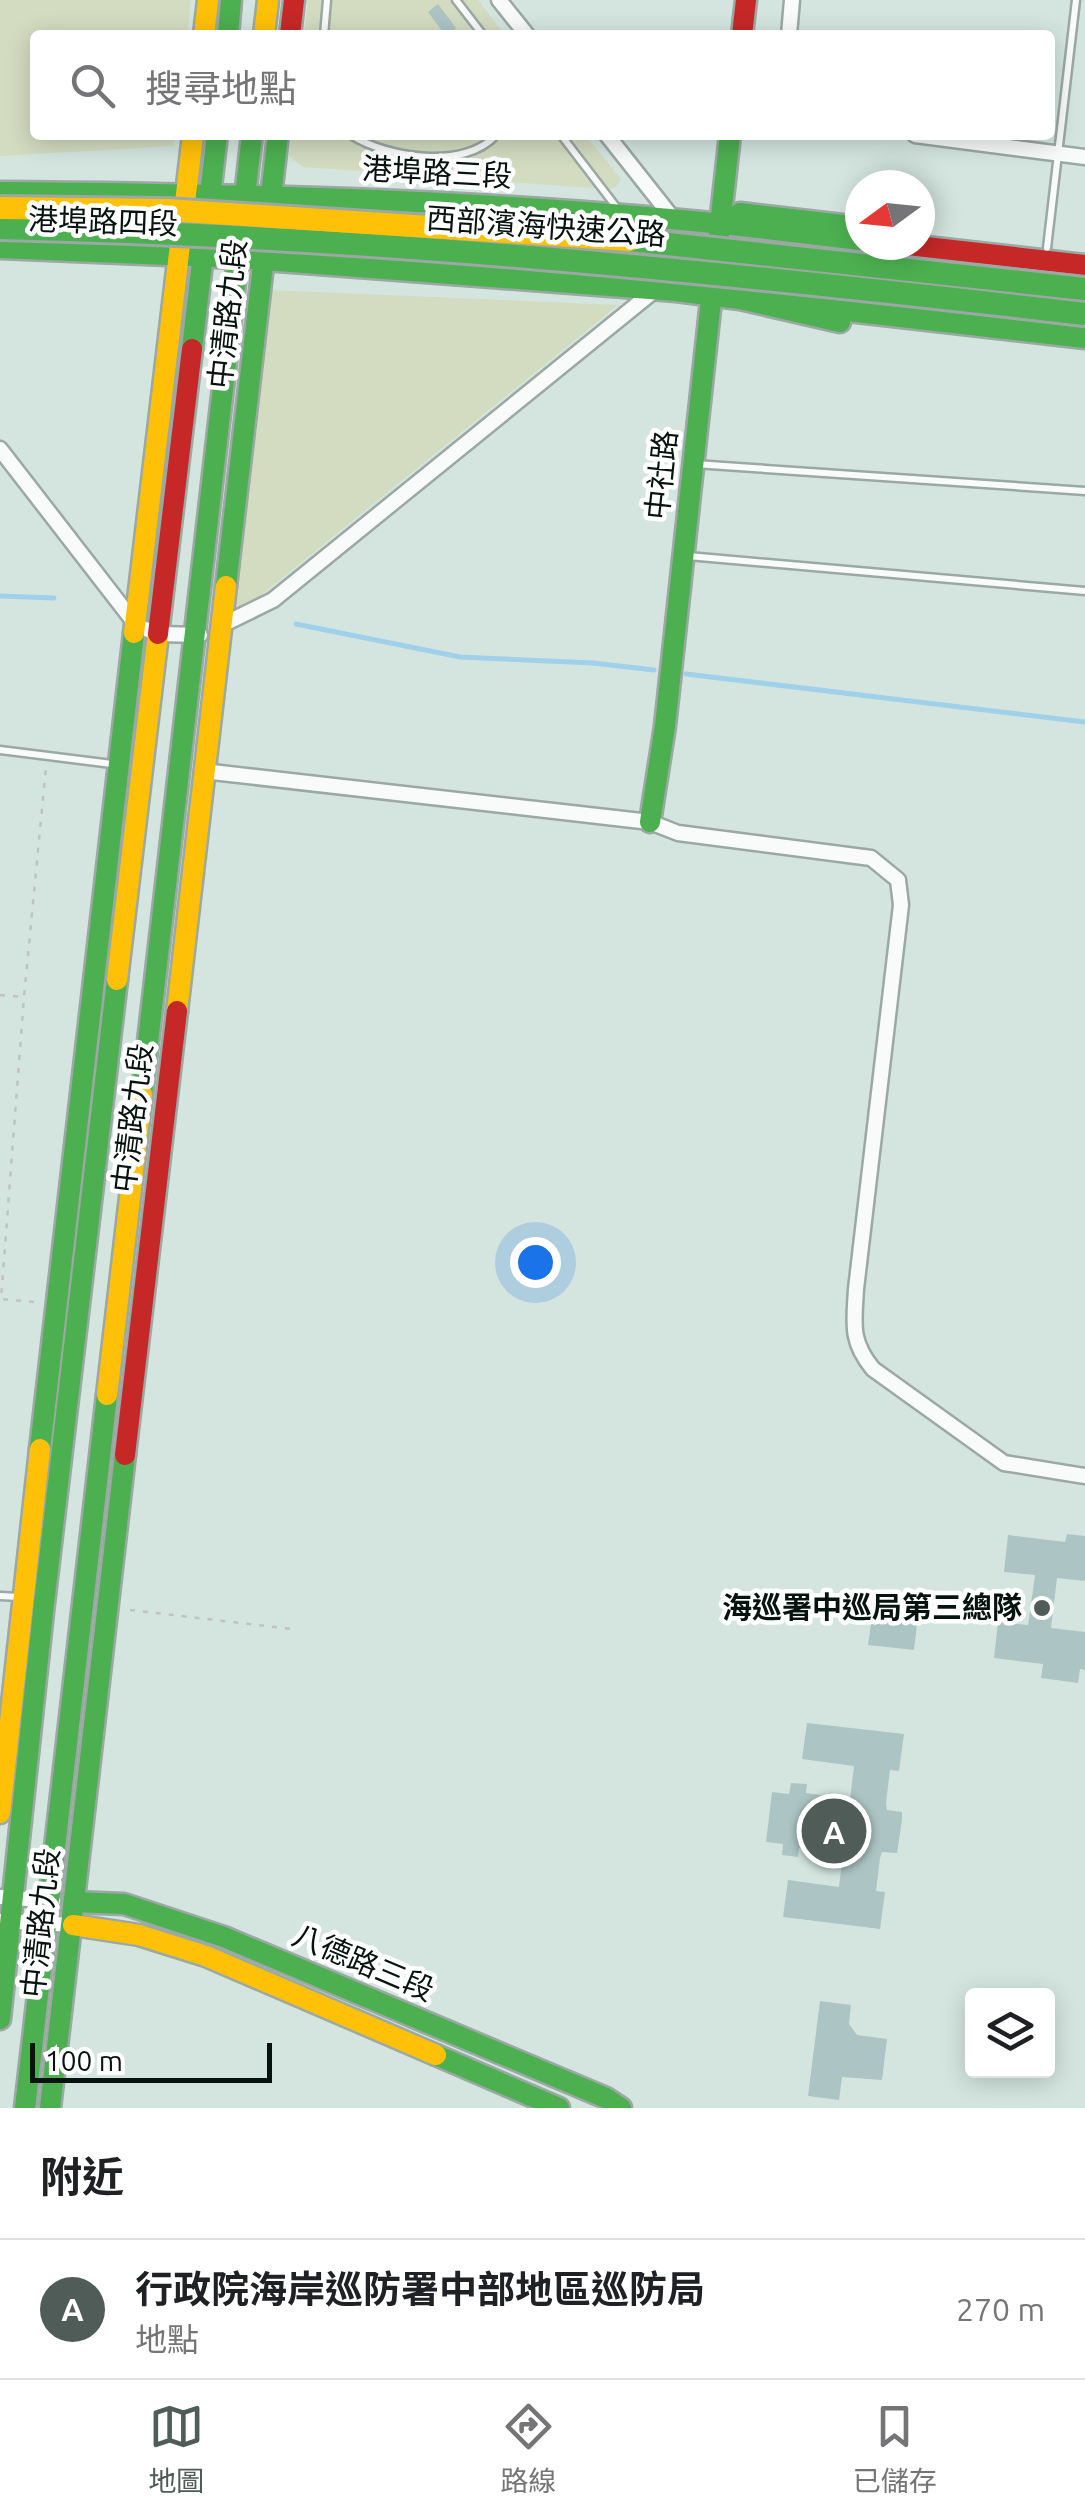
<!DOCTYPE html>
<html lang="zh-TW">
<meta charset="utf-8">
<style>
:root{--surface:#fff;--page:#f6f6f6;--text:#202124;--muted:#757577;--line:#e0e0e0;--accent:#4f5c58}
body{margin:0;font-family:Ubuntu,"Noto Sans TC",sans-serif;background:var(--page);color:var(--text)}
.controls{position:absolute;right:30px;bottom:30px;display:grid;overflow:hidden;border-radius:10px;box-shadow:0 5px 25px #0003}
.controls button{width:90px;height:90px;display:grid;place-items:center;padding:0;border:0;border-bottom:2px solid var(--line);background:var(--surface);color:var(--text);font:50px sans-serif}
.compass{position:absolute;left:845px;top:170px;width:90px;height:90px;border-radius:50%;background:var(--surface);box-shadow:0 5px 25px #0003;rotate:255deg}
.scale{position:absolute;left:30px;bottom:25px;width:242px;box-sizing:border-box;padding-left:10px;border:5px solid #07130f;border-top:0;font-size:28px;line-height:35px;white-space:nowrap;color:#07130f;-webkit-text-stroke:8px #fff;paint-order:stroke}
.you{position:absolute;left:535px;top:1262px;width:35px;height:35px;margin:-25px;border:8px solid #fff;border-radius:50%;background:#1a73e8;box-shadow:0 0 0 15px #1a73e833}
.badge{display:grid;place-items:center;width:65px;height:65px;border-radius:50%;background:var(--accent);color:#fff;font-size:32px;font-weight:700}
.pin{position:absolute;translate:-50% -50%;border:5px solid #fff;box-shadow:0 2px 10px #0006}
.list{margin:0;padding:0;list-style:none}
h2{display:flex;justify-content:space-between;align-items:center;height:130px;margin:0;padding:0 40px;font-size:42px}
h2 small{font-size:32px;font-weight:400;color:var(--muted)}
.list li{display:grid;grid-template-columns:65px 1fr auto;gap:30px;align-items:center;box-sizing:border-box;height:140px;padding:0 40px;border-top:2px solid var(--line)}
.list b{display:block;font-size:38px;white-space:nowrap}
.list p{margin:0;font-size:32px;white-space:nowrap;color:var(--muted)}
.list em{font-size:32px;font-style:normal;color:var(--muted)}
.icon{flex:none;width:55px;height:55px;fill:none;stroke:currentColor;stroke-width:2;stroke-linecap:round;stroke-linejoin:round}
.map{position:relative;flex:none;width:1085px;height:2108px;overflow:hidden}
.search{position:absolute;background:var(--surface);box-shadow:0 5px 25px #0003;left:30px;right:30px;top:30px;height:110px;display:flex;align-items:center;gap:25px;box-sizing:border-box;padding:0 35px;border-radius:10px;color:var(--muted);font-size:38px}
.sheet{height:270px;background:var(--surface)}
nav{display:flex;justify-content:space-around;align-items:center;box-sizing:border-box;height:140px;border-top:2px solid var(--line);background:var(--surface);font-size:28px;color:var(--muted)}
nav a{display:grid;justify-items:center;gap:5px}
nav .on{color:var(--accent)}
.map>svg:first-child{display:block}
.green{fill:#d3dcc1}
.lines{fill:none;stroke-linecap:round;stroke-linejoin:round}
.stream{stroke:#a0d0ea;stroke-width:5}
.building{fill:#acc5c4}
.lane-casing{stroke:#9ba8a4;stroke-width:11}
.street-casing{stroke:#9ba8a4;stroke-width:19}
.fast-casing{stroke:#9ba8a4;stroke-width:25}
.slow-casing{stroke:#9ba8a4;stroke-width:25}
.jam-casing{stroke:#9ba8a4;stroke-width:25}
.path{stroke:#bdc3c1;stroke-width:2.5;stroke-dasharray:5 8;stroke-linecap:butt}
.lane{stroke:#f9fbfa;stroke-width:6}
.street{stroke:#f9fbfa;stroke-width:14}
.fast{stroke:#4caf50;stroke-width:20}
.slow{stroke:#ffc107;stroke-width:20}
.jam{stroke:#c62828;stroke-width:20}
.fast-bridge-casing{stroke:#9ba8a4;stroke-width:28;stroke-linecap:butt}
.slow-bridge-casing{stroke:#9ba8a4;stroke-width:28;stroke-linecap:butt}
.fast-bridge{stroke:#4caf50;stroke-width:22}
.slow-bridge{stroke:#ffc107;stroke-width:22}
.poi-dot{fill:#4f5c58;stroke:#fff;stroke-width:4}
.labels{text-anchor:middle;stroke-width:9;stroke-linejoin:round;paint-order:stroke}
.street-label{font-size:30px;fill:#07130f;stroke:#fff}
.poi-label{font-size:30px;font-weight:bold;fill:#07130f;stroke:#fff;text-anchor:end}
</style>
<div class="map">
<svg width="1085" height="2108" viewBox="0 0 1085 2108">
<rect width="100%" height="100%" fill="#d4e5df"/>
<!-- green -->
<g class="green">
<polygon points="0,0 191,0 187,35 35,35 35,135 175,135 174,146 0,156"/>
<polygon points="308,0 478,0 505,35 304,35"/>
<polygon points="292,135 585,135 621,179 615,188 606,189 303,167 289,156"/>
<polygon points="269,290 618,305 233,618"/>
</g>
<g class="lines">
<!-- stream -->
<g class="stream">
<polyline points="0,596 54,598"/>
<polyline points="296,624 460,657 593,663 654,670"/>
<polyline points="686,674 1085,722"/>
</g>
</g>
<!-- building -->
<g class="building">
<polygon points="438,4 456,28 448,35 445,35 428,12"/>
<polygon points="1067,1534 1085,1536 1085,1581 1057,1578 1051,1628 1085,1632 1085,1670 1080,1669 1078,1683 1041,1678 1043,1664 994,1658 998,1622 1028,1625 1035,1575 1004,1572 1008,1535 1065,1542"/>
<polygon points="874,1602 919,1607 914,1650 868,1645"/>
<polygon points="807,1723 904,1734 899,1771 890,1770 886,1803 887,1810 902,1812 902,1820 897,1853 882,1852 880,1858 876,1891 885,1892 880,1929 783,1917 788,1880 839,1887 843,1854 799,1848 798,1857 782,1855 783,1844 766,1842 772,1792 789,1794 791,1783 807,1784 806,1793 850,1799 854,1766 802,1759"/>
<polygon points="820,2001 851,2005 849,2024 857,2035 887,2039 882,2080 842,2077 839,2100 808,2096"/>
</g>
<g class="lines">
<!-- lane casing -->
<g class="lane-casing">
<g id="lane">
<polyline points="456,0 483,35"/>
<polyline points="324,35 327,0"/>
<path d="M351,135C387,158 465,170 496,135"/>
<polyline points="561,135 617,208"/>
<polyline points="1047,248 1076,0"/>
<polyline points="695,464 1085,491"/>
<polyline points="688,556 1085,591"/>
<polyline points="0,750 112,764"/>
<polyline points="0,1596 19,1597"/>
</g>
</g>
<!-- street casing -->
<g class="street-casing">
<g id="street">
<polyline points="499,0 527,35"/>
<polyline points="789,35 792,0"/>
<polyline points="607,135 671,216"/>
<polyline points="915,135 1085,157"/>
<polyline points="0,449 137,626 159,634 200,635"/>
<polyline points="220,626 273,600 655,290"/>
<path d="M203,771L650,822L678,833L871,858L898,880L901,905L856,1289C854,1324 850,1341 873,1369L1004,1463L1085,1476"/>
<polyline points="0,1897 53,1901"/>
<polyline points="0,1921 73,1925"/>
</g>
</g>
<!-- fast casing -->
<g class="fast-casing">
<g id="fast">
<polyline points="228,35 231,0"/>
<path d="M0,192C254,194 506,200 759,228"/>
<polyline points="740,213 860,227"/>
<polyline points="759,228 860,240"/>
<polyline points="719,234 730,135"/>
<polyline points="0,248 239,258 676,291 740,299 840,322"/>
<polyline points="762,298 843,298"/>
<polyline points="822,308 1085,338"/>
<polyline points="192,349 217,135"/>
<polyline points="226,586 278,135"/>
<polyline points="650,822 665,726 713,282"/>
<polyline points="142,1094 252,135"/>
<polyline points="40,1449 134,633"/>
<polyline points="74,1902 124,1904 224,1937 606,2098 621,2108"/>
<polyline points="0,2019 43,1612 117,980"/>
<polyline points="436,2055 559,2108"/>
<polyline points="25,2108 107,1395"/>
<polyline points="50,2108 125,1455"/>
</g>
</g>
<!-- slow casing -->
<g class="slow-casing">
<g id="slow">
<polyline points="204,35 208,0"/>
<polyline points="264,35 268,0"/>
<polyline points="134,633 193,135"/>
<polyline points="117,980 158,634"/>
<polyline points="177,1011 226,586"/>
<polyline points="107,1395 142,1094"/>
<polyline points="0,1813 40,1449"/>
<polyline points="73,1925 139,1935 206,1956 436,2055"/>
</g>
</g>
<!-- jam casing -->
<g class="jam-casing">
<g id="jam">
<polyline points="290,35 294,0"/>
<polyline points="742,35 746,0"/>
<polyline points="908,245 1085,265"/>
<polyline points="158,634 192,349"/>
<polyline points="125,1455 177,1011"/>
</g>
</g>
<!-- path -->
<g class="path">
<polyline points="0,995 23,997"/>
<polyline points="34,1302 1,1299 24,997 46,767"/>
<polyline points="130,1610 292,1629"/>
</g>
<!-- lane -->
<use href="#lane" class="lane"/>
<!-- street -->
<use href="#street" class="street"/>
<!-- fast -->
<use href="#fast" class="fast"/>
<!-- slow -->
<use href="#slow" class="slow"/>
<!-- jam -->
<use href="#jam" class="jam"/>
<!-- fast-bridge casing -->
<g class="fast-bridge-casing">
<g id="fast-bridge">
<path d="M0,228C364,236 724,272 1085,314"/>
<polyline points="630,240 1085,289"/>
</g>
</g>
<!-- slow-bridge casing -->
<g class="slow-bridge-casing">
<polyline id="slow-bridge" points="0,208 167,210 630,240"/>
</g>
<!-- fast-bridge -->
<use href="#fast-bridge" class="fast-bridge"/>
<!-- slow-bridge -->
<use href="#slow-bridge" class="slow-bridge"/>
</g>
<!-- markers -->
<circle class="poi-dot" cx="1042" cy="1608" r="10"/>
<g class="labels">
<!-- street labels -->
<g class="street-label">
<text transform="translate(437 173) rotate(3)" y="10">港埠路三段</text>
<text transform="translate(103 222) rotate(2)" y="10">港埠路四段</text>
<text transform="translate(546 227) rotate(4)" y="10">西部濱海快速公路</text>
<text transform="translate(228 314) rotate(-84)" y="10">中清路九段</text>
<text transform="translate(662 475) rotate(-84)" y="10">中社路</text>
<text transform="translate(133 1118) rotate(-83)" y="10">中清路九段</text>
<text transform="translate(41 1923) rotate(-84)" y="10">中清路九段</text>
<text transform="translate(363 1963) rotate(23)" y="10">八德路三段</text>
</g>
<!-- poi labels -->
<g class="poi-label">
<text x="1022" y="1618">海巡署中巡局第三總隊</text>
</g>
</g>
</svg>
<div class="controls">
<button><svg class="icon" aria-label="layers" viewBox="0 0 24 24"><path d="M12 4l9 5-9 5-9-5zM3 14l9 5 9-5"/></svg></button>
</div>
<svg class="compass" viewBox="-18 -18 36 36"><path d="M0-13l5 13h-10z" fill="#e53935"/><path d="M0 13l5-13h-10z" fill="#757577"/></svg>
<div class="scale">100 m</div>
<div class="you"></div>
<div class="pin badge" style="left:834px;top:1831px">A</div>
<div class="search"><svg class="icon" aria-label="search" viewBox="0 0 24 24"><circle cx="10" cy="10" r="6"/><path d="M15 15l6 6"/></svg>搜尋地點</div>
</div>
<section class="sheet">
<h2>附近<small></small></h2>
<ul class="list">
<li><span class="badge">A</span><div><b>行政院海岸巡防署中部地區巡防局</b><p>地點</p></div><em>270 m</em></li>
</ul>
</section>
<nav>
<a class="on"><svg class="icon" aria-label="map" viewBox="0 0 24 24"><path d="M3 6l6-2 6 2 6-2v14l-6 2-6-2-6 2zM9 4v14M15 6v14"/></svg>地圖</a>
<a><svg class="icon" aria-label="directions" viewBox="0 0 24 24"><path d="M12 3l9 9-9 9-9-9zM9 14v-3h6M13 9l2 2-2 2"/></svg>路線</a>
<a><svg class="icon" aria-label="saved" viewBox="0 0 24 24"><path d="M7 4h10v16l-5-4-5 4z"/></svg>已儲存</a>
</nav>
